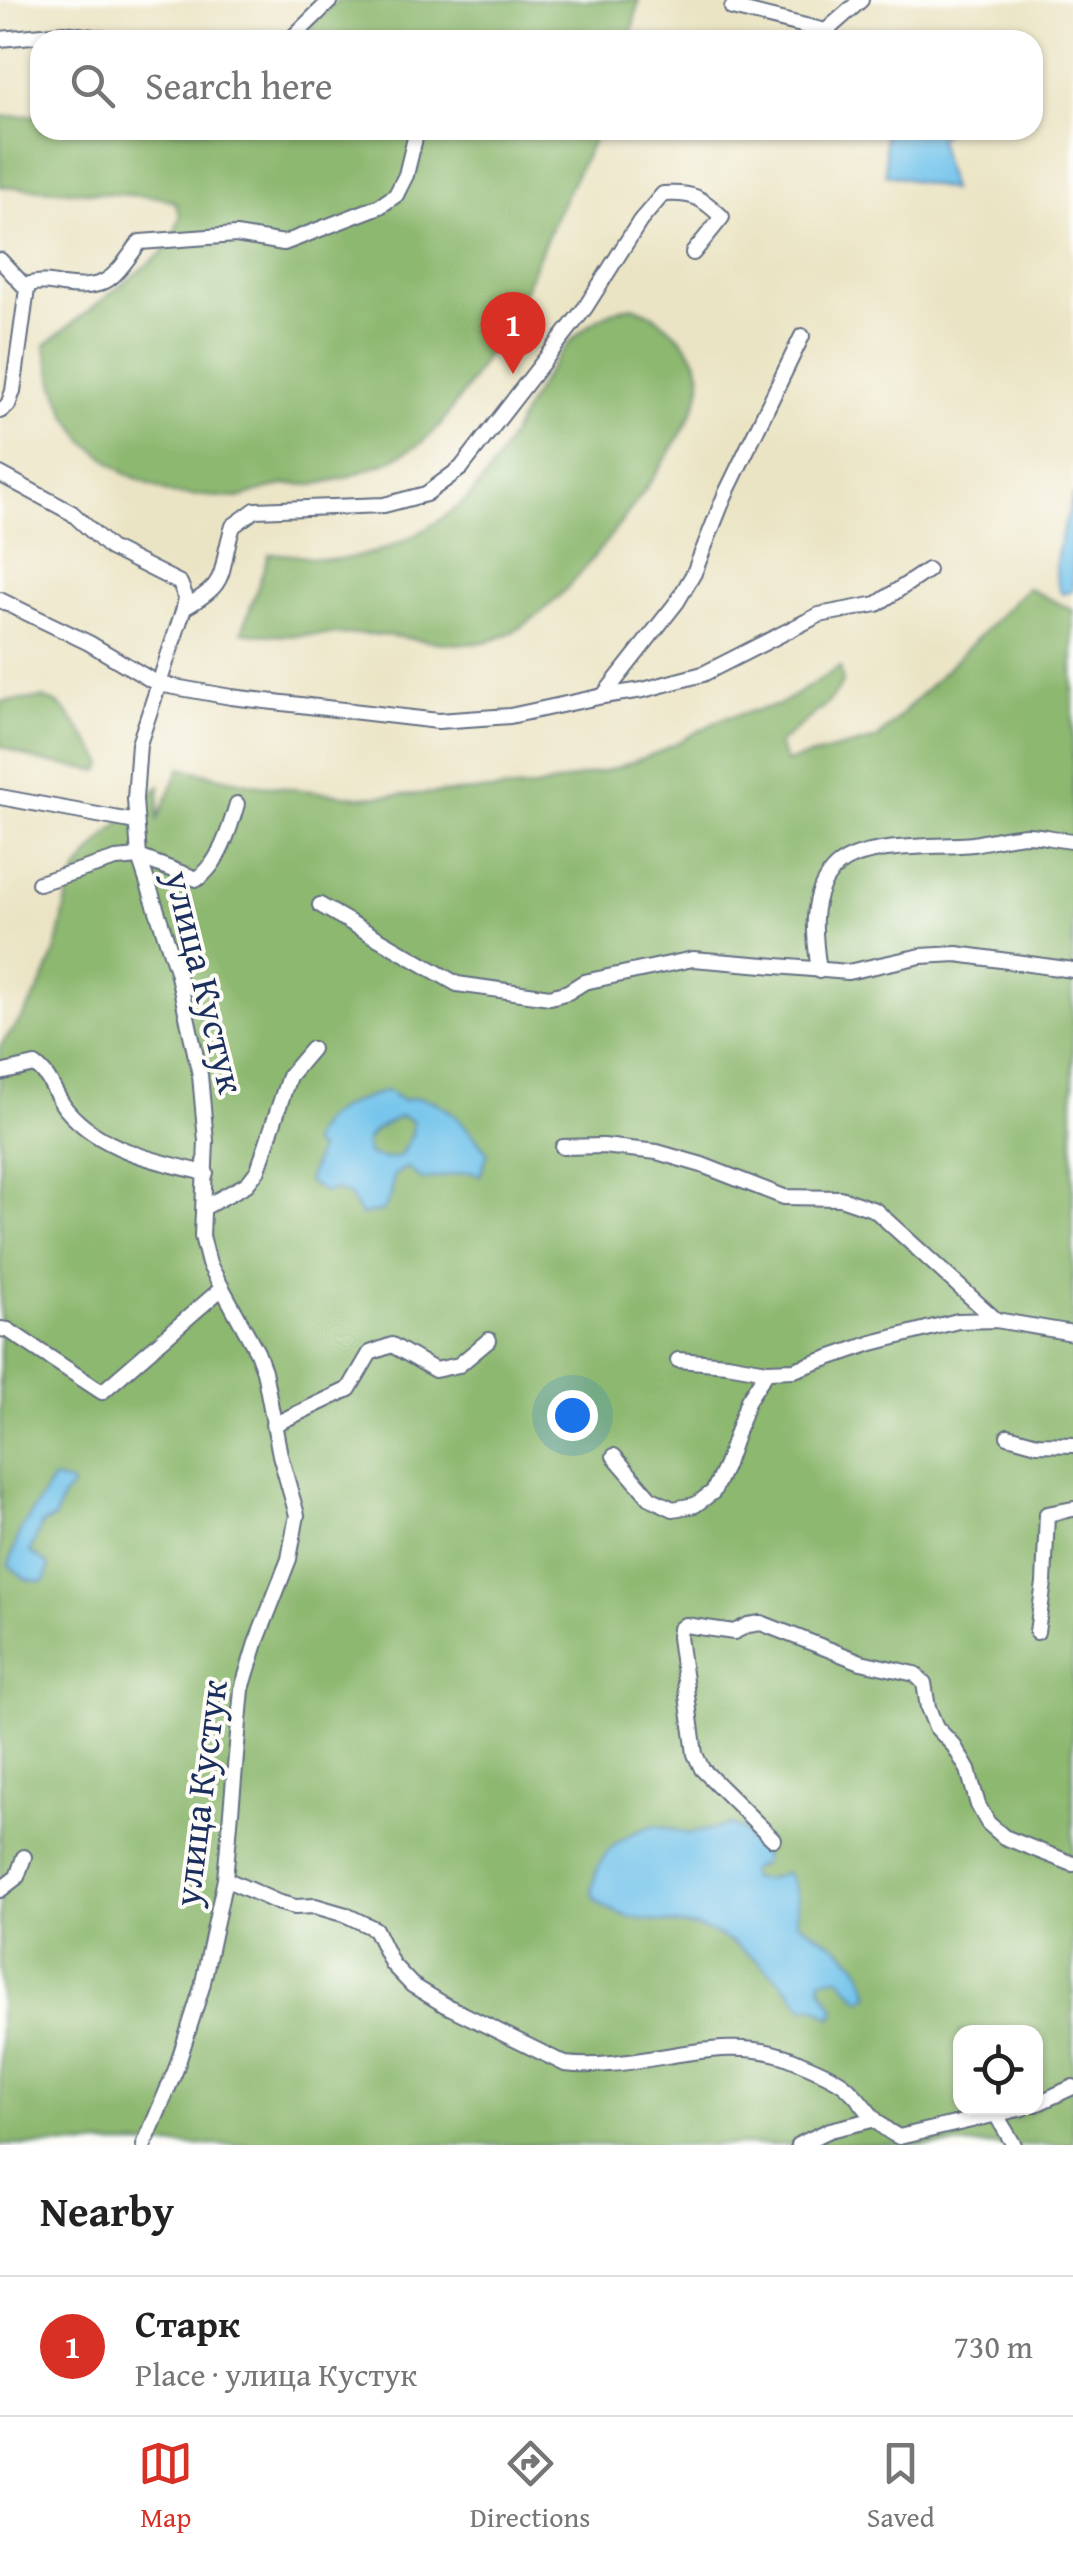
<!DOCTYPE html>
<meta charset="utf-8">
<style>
:root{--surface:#fff;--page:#f2f2f2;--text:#222;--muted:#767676;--line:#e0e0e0;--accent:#d93025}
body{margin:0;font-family:"Gentium Book Plus",serif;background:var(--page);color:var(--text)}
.controls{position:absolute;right:30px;bottom:30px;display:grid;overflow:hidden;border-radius:20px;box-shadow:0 2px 8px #0004}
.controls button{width:90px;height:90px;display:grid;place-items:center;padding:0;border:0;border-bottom:2px solid var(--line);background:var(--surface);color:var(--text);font:50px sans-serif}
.you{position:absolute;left:572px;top:1415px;width:35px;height:35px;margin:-25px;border:8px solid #fff;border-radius:50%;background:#1a73e8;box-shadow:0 0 0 15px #1a73e833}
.badge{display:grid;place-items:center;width:65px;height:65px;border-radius:50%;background:var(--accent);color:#fff;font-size:32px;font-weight:700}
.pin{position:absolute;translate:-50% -82px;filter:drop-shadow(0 2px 5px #0008)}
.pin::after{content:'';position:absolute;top:52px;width:35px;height:30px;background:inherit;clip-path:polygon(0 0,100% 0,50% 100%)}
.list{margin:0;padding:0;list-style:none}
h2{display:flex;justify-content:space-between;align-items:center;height:130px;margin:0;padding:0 40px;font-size:42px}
h2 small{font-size:32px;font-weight:400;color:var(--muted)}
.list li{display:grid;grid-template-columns:65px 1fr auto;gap:30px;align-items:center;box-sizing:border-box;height:140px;padding:0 40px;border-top:2px solid var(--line)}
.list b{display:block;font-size:38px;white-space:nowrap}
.list p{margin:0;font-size:32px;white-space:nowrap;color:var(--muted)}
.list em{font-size:32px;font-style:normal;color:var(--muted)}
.icon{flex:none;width:55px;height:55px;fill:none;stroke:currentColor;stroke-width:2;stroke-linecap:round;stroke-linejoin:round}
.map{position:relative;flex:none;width:1073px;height:2145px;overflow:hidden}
.search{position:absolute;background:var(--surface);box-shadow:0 2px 8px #0004;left:30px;right:30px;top:30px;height:110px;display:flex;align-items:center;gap:25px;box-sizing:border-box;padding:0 35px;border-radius:30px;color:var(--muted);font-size:38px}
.sheet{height:270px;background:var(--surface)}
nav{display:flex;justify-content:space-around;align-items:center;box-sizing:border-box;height:140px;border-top:2px solid var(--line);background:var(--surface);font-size:28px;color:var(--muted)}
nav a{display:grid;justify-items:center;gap:5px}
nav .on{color:var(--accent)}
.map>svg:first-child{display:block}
.forest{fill:#8db86f;stroke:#547466;stroke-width:2.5;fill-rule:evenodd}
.water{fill:#6fc2eb;stroke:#4578a4;stroke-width:2.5;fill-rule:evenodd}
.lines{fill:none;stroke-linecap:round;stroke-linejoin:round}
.minor-casing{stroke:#646e82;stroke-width:18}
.minor{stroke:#fff;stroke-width:14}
.labels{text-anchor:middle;stroke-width:8;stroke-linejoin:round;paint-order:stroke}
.street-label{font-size:38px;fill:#1b2f5e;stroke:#fdfcf7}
</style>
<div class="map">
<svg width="1073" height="2145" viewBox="0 0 1073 2145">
<rect width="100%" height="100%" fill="#fdfcf7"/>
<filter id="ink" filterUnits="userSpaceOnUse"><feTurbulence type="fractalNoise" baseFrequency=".01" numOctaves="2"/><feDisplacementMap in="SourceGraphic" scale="20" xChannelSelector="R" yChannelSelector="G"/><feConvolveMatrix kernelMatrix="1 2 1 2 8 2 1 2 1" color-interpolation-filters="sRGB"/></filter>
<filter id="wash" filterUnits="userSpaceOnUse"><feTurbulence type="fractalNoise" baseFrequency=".0048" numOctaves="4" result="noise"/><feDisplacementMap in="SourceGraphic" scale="40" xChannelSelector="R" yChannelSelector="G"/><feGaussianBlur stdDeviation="2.25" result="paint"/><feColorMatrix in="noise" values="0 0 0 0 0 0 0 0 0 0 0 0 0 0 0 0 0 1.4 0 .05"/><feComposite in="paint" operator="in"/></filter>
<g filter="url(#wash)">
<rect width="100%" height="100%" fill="#ebe4c4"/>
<!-- forest -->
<g class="forest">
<polygon points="337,0 639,0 630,40 303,40 311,25"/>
<polygon points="40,115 40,130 598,130 558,211 520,301 468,386 441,424 420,444 385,463 344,478 313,485 286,484 238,498 172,494 124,473 85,442 67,416 54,383 45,345 171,246 180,216 175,202 159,197 0,186 0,117"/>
<path d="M633,306C661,316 701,349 701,381C702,424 589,569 555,600C539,615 519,630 499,638C460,652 410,636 370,634C326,633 285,639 242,632L269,554C288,552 304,558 322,559C344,561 370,555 390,547C417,536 460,510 478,487C526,430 548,321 633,306Z"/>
<path d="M1027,588L1073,610V2145H0V1045C25,1018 43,987 55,952C63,927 64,900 75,876C88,850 137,805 160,786L157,821L180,768L252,784L361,797L535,788L619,767L659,752L724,718L779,705L840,667L843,683L829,702L778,744L786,762L877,739ZM960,2032H1036V2108H960Z"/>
<path d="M44,698C49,701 55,702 59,705C68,711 99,754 104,765L100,771L39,761L0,746V702Z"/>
</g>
<!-- water -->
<g class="water">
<polygon points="884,130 947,130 938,139 951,190 886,174"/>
<path d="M1073,494V591L1062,594C1045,566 1068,523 1073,494Z"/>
<path d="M387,1091L403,1101C438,1086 469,1130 488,1153L480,1175L470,1172L422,1180L407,1167L394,1175L391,1196L383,1211L361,1215L349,1195L335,1189L326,1193L308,1182L318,1150L311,1144C318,1112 358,1099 387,1091ZM401,1116L413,1121L412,1135L399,1157L386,1159L369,1155L365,1143L373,1131Z"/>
<polygon points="53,1479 70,1483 72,1487 62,1498 55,1518 42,1524 30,1552 49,1565 46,1580 42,1582 26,1579 9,1565 20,1531"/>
<path d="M655,1825L690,1834L731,1825L742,1830L749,1841L763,1851L764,1863L749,1870L751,1878L766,1880L786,1872C798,1889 798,1903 797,1922C828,1942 865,1955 869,1996L861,2000L839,1977L821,1979V1988L835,2009L832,2018L813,2006L804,2008C783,1978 733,1936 696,1927C667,1921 625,1923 600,1903C590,1895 592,1888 595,1877C602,1847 628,1833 655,1825Z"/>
</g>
</g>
<g filter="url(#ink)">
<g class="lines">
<!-- minor casing -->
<g class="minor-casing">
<g id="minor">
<polyline points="732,8 826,31 861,0"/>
<polyline points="0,39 64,33 115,40"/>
<polyline points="290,40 331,0"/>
<polyline points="0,260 27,289"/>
<path d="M0,411L8,405L13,391L27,289L30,284C41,281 51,283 62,285C109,292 114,276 140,242L236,235L284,243L380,206L396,195L406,175L417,130"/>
<polyline points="0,474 72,513 110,548 180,583 186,598 184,608"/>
<polyline points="0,600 89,643 158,684 231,697 438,721 510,716 603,696 677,602 694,573 725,495 802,336"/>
<polyline points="603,696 643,690 703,674 819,615 877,604 928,570"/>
<polyline points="0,797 136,822"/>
<path d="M39,883L116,859L139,857L197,879C219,865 230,828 237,804"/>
<polyline points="320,905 457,984 550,997 568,992 584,982 693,959 848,972 921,956 957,954 1073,970"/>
<path d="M819,971C814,937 808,893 836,867C863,842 937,848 973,844C991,841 1008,836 1027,835C1042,835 1057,840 1073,841"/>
<path d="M0,1073L35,1065C51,1076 54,1094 66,1109C100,1150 157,1162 206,1173"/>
<polyline points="563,1147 603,1146 657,1152 702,1165 784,1197 840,1198 875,1210 996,1320"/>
<polyline points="205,1207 247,1184 258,1170 289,1076 312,1049"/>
<polyline points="0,1329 8,1330 102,1392 221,1289"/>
<polyline points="678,1360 727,1364 767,1371 794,1370 872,1343 958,1321 996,1320 1073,1333"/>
<polyline points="273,1425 349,1389 370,1353 392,1345 435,1370 459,1365 489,1340"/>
<polyline points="1008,1436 1037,1444 1073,1445"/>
<polyline points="614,1456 650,1498 673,1509 695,1505 713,1492 725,1467 748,1400 767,1371"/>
<polyline points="1037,1632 1044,1583 1047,1514 1073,1509"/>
<polyline points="773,1839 702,1769 695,1754 679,1637 680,1629 685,1625 734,1632 748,1625 761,1623 861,1662 915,1674 924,1683 928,1708 936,1727 954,1746 968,1770 978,1805 988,1823 1004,1837 1073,1864"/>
<path d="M225,1879L277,1902L295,1907L315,1906L346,1915L375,1929L392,1964L412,1985L445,2005L565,2064C641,2073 721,2029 794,2060C810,2067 829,2074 843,2084C866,2102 870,2123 899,2137L1023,2108"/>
<polyline points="0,1890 17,1877 24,1857"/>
<polyline points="1036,2104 1073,2087"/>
<polyline points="995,2113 1014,2145"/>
<path d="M144,2145L176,2069L202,1987L225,1879L242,1689L256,1643L289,1559L297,1515L280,1455L264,1371L257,1352L209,1264L202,1236L206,1141L200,1075L177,971L139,857L135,799L139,744L184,608C232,581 217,575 233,526L255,510L384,505L426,494L461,468L585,308L640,221L663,194C693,192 701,197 722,217L693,253"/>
<polyline points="798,2145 830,2130 872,2120"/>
</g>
</g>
<!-- minor -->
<use href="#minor" class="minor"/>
</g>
</g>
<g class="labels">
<!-- street labels -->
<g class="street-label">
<text transform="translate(205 982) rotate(76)" y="13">улица Кустук</text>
<text transform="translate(200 1793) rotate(-83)" y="13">улица Кустук</text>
</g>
</g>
</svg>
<div class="controls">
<button><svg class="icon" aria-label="locate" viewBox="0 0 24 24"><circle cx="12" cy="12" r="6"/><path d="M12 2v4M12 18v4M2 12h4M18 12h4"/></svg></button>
</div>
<div class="you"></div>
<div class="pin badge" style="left:513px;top:374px">1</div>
<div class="search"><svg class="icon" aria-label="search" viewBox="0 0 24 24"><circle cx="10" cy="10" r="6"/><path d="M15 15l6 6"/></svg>Search here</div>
</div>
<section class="sheet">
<h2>Nearby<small></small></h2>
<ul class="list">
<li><span class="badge">1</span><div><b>Старк</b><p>Place · улица Кустук</p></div><em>730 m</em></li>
</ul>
</section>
<nav>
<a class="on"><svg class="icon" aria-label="map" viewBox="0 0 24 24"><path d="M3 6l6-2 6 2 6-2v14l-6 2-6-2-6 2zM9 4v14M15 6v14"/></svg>Map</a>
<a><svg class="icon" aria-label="directions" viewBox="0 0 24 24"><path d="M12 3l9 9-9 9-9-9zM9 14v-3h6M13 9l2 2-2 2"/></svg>Directions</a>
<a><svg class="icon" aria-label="saved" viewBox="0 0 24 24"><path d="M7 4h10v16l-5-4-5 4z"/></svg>Saved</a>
</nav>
